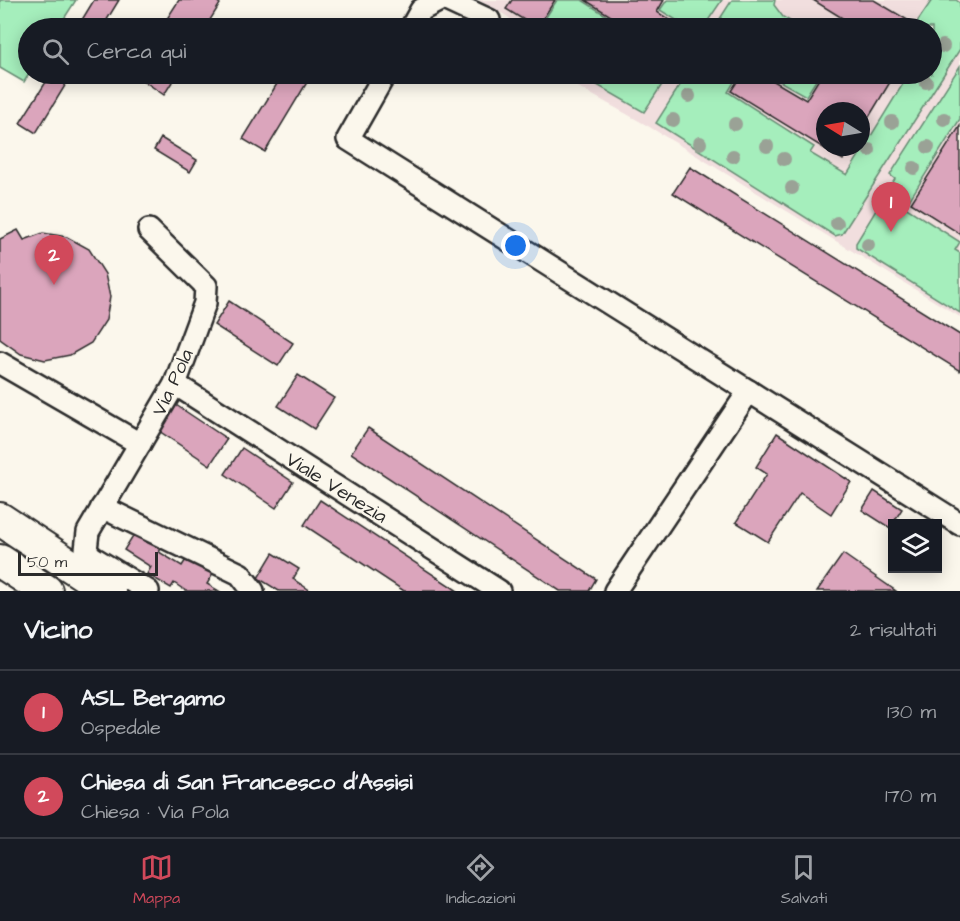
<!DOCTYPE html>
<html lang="it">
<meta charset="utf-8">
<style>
:root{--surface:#171b24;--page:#242831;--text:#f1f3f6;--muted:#9ea1a6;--line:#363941;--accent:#d1495b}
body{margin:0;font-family:"Architects Daughter",sans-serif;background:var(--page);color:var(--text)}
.controls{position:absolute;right:18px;bottom:18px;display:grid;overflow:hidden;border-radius:0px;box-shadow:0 3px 15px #0003}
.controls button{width:54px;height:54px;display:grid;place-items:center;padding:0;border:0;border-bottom:2px solid var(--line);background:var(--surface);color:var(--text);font:30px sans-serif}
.compass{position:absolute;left:816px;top:102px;width:54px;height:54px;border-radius:50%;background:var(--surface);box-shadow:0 3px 15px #0003;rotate:281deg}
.scale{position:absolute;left:18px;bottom:15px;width:140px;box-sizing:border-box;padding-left:6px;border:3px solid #2b2b2b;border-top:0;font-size:16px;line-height:21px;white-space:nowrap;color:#2b2b2b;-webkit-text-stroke:4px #fbf7ec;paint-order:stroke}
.you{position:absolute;left:516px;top:246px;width:21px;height:21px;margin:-15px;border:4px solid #fff;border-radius:50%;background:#1a73e8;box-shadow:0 0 0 9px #1a73e833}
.badge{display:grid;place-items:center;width:39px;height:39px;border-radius:50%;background:var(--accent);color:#fff;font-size:20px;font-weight:700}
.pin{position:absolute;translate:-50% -50px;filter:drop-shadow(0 2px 3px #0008)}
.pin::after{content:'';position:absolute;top:32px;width:21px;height:18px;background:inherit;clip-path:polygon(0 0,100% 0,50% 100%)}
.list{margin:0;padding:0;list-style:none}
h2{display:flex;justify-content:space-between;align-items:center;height:78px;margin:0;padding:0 24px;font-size:26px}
h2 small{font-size:20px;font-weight:400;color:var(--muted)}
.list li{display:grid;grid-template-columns:39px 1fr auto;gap:18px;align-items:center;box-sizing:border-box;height:84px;padding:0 24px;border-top:2px solid var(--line)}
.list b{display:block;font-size:22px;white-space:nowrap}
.list p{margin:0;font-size:20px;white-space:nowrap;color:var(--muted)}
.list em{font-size:20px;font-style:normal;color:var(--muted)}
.icon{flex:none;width:33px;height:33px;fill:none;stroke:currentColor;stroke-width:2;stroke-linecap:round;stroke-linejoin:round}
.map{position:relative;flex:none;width:960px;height:591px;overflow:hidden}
.search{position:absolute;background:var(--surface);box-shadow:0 3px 15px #0003;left:18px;right:18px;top:18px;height:66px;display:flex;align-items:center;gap:15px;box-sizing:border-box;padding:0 21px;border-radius:33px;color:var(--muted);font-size:22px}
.sheet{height:246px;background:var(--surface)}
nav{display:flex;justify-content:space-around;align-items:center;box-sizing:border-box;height:84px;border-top:2px solid var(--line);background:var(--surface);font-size:16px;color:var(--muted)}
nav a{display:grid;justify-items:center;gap:3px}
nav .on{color:var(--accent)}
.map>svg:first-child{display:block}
.built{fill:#f1dede;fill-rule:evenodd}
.green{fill:#a5eebc;stroke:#688c74;stroke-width:1.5}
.building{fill:#dba5bc;stroke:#2b2b2b;stroke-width:1.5}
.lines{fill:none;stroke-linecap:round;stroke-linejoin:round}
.minor-casing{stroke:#2b2b2b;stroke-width:26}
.highway-casing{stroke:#2b2b2b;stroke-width:36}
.minor{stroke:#fbf7ec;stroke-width:21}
.highway{stroke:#fbf7ec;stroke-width:32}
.tree{fill:#9aa296}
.labels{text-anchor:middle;stroke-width:4.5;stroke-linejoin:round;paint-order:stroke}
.street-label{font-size:20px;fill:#2b2b2b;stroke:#fbf7ec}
</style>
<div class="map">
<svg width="960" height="591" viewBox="0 0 960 591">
<rect width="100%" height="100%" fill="#fbf7ec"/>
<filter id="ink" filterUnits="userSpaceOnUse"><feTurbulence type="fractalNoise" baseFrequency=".0167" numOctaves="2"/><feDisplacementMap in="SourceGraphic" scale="12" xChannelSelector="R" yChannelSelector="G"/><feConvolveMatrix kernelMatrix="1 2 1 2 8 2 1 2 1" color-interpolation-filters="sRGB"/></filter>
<g filter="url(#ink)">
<!-- built -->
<path class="built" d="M479,0H960V317L648,126L555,74H932V28H504L510,18ZM825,111H861V147H825Z"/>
<!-- green -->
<g class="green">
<polygon points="0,0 76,0 58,28 28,28 29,74 24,82 0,68"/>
<polygon points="557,0 582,0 626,28 539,28"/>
<polygon points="667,0 722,0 703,28 689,28 660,10"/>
<polygon points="732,0 775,0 774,5 783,17 802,28 714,28"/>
<polygon points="932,0 956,0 960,3 960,49 842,234 835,236 656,123 687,74 739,74 728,92 814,147 810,153 847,175 909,74 932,74 932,28 921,28 915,25"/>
<polygon points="960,66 960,119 905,207 960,242 955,250 960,253 960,313 856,248 856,243 895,179 890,175"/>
<polygon points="578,74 669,74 644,112"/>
<polygon points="767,74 820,74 806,96"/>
</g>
<!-- building -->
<g class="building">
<polygon points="94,0 119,0 102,28 77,28"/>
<polygon points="179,0 215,0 220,4 205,28 161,28"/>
<polygon points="512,0 555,0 537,28 506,9"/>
<polygon points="585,0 664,0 657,12 683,28 630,28"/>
<polygon points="813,0 874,0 921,28 849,28 852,24"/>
<polygon points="51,74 66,84 36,133 20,123"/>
<polygon points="134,74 177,74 164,95"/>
<polygon points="283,74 312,74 265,152 243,139"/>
<polygon points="742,74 762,74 806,100 822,74 895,74 861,130 861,111 825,111 825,147 850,147 843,160 731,91"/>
<polygon points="960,126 960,234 911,203"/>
<polygon points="161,138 197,160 190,172 154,150"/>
<polygon points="690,167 960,335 960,371 673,193"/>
<polygon points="18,230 24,240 43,233 67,237 89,249 105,274 110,297 106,320 91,343 70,355 45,360 21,354 0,339 0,239"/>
<polygon points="229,301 293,343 278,366 214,325"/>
<polygon points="298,375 334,398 314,429 278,406"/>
<polygon points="176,405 227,439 210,465 159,431"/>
<polygon points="368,428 596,579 589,591 560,591 351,453"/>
<polygon points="777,433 851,482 831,514 800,493 768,542 736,522 767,474 756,467"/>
<polygon points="242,448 293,482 276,508 225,474"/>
<polygon points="874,491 902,509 890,528 862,510"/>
<polygon points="320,500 458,591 404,591 304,525"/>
<polygon points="139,526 165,542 159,552 182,566 187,558 213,574 207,584 219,591 186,591 174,583 171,588 147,574 151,567 124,550"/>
<polygon points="273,553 299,569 293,579 311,591 279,591 258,578"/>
<polygon points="843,554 896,591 817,591"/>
</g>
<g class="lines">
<!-- minor casing -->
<g class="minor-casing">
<g id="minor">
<polyline points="446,0 489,20"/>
<polyline points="411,28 421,10 440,0"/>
<polyline points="385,74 348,139 960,524"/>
<polyline points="0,363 140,444"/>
<polyline points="175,384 499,591"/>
<polyline points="102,507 240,574 253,591"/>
<polyline points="148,591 92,557 86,550 88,532 175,384 205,303 206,286 149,230"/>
<polyline points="615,591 749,391"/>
</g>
</g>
<!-- highway casing -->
<g class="highway-casing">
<g id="highway">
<polyline points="0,519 109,591"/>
<polyline points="0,561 46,591"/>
</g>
</g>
<!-- minor -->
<use href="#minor" class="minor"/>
<!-- highway -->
<use href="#highway" class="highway"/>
</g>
<!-- trees -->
<g class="tree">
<circle cx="943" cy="46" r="7"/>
<circle cx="926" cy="82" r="7"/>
<circle cx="689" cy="96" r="7"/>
<circle cx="944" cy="119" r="7"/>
<circle cx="673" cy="120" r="7"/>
<circle cx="892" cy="122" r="7"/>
<circle cx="735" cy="124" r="7"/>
<circle cx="700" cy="143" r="7"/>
<circle cx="767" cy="146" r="7"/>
<circle cx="928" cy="147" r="7"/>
<circle cx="869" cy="150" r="7"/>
<circle cx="733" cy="156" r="7"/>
<circle cx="784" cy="159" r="7"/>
<circle cx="914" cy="168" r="7"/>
<circle cx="792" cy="188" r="7"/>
<circle cx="837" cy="223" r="7"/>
<circle cx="868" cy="245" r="7"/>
</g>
</g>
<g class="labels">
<!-- street labels -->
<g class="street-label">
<text transform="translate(172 382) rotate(-65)" y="7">Via Pola</text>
<text transform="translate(337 487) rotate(32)" y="7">Viale Venezia</text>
</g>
</g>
</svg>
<div class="controls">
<button><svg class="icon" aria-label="layers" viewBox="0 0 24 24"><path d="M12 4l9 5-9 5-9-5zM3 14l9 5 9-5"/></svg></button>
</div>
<svg class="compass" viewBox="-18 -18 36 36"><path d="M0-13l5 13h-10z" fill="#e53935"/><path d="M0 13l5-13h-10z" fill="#9ea1a6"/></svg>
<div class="scale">50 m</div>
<div class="you"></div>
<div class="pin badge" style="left:891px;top:232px">1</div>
<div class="pin badge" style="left:54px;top:285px">2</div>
<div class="search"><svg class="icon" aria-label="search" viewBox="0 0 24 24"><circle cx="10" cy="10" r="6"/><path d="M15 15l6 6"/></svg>Cerca qui</div>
</div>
<section class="sheet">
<h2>Vicino<small>2 risultati</small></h2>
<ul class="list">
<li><span class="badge">1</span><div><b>ASL Bergamo</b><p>Ospedale</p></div><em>130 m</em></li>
<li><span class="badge">2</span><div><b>Chiesa di San Francesco d'Assisi</b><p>Chiesa · Via Pola</p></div><em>170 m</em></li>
</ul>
</section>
<nav>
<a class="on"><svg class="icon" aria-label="map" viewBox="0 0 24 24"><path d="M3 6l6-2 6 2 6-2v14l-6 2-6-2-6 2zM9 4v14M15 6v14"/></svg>Mappa</a>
<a><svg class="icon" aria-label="directions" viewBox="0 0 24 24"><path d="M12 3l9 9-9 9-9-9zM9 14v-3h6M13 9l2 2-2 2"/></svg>Indicazioni</a>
<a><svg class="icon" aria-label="saved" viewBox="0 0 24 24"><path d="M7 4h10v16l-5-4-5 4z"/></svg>Salvati</a>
</nav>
